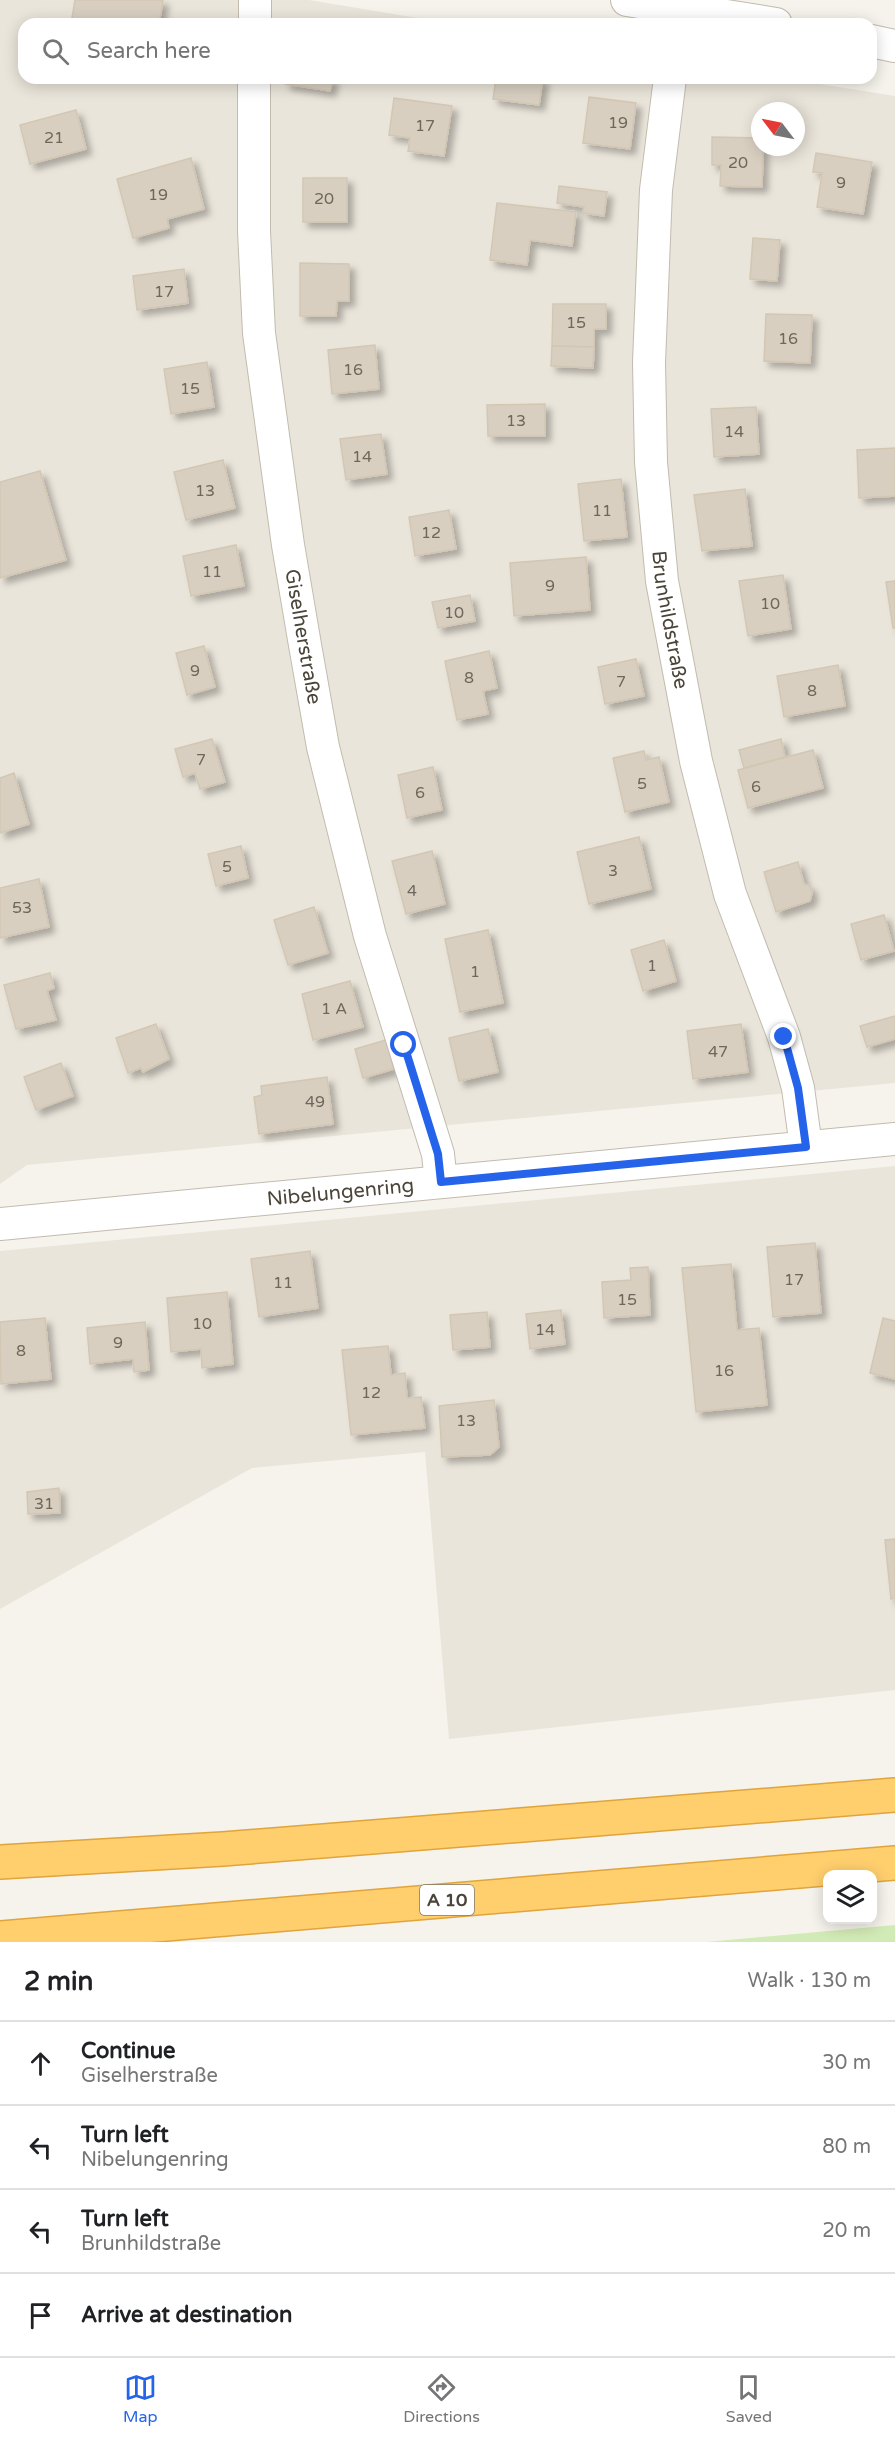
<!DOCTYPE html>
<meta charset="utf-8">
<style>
:root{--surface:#fff;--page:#f2f2f2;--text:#202124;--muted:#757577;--line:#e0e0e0;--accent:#2563eb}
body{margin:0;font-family:"Varela Round",sans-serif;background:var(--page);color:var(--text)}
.controls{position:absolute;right:18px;bottom:18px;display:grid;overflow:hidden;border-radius:12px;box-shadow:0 3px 15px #0003}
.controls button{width:54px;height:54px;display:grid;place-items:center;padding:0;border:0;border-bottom:2px solid var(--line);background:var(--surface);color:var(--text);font:30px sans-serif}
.compass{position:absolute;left:751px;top:102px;width:54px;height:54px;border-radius:50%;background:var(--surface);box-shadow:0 3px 15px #0003;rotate:302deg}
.stop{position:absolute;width:18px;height:18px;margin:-14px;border:4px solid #2563eb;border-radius:50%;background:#fff}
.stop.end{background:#2563eb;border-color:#fff;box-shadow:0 2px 6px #0008}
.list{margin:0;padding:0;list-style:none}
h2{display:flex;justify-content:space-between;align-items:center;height:78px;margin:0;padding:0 24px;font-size:26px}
h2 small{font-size:20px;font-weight:400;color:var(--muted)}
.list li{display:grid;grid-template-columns:39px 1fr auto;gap:18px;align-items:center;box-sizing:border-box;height:84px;padding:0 24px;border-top:2px solid var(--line)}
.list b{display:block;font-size:22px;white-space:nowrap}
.list p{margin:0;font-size:20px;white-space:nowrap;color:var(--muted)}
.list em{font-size:20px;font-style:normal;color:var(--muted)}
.icon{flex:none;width:33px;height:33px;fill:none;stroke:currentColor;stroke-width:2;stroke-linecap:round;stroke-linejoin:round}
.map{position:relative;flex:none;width:895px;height:1942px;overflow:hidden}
.search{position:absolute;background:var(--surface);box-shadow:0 3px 15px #0003;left:18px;right:18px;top:18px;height:66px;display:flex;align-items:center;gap:15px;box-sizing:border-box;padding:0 21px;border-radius:18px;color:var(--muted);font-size:22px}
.sheet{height:414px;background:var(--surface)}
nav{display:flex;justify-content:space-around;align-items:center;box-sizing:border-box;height:84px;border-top:2px solid var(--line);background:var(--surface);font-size:16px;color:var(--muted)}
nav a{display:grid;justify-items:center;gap:3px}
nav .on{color:var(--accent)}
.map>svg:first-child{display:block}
.residential{fill:#eae5da;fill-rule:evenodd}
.green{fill:#d2eab5}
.building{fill:#d8cfc1;stroke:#d3c7b4;stroke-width:1.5;filter:url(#shadow)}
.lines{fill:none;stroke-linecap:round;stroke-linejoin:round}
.minor-casing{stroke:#c2bbae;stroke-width:34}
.motorway-casing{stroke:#e0a43c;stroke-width:36}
.minor{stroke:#fff;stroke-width:32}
.motorway{stroke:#ffcf6e;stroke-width:33}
.route{stroke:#2563eb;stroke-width:8}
.labels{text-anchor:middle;stroke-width:5;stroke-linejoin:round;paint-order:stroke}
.number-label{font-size:16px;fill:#6e675b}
.shield{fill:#fff;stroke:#817c74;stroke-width:1.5}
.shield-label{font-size:18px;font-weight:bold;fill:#4b4439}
.street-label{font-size:20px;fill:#4b4439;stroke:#fff}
</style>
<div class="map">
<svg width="895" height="1942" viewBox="0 0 895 1942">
<defs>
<filter id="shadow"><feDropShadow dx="5.5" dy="5.5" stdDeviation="3" flood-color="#0004"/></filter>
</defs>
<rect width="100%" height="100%" fill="#f6f3ec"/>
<!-- residential -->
<g class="residential">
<path d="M0,0H309L454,24H24V78H782L895,96V1083L27,1165L0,1184ZM760,111H796V147H760Z"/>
<polygon points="895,1166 895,1690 449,1739 425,1452 252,1468 0,1609 0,1251"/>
</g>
<!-- green -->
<polygon class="green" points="895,1925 895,1942 707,1942"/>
<!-- building -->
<g class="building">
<polygon points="75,0 163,0 159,24 71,24"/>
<polygon points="286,78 333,78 330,91 285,84"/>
<polygon points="496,78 543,78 539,105 493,99"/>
<polygon points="589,97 636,103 630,149 583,143"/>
<polygon points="394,98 452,106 444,156 408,151 410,138 389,135"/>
<polygon points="76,110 86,149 30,164 20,125"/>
<polygon points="712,137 760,138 760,147 763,147 762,187 720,186 721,165 712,165"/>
<polygon points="816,153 872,162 863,214 817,207 822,173 813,172"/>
<polygon points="191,158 204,209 167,219 169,228 133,238 117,179"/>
<rect x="303" y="178" width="44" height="44"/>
<polygon points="559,186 607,192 604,216 583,213 584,207 557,203"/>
<polygon points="497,203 576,212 572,246 530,240 527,265 490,260"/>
<polygon points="753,238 780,240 777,281 750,279"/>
<polygon points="300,263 349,264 349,301 337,301 336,316 300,316"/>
<polygon points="184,269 188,303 137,310 133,276"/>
<polygon points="553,304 606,304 606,329 594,329 594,347 552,346"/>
<polygon points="766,314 812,315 810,363 764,361"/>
<polygon points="375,345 379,389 332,394 328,350"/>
<polygon points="552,346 594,347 593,368 551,366"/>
<polygon points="207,362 214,407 171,414 164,369"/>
<polygon points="545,404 545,436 488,436 487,405"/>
<polygon points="756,407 759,454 714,457 711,409"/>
<polygon points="381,434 387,474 346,480 340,439"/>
<polygon points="895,448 895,496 859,498 857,450"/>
<polygon points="223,460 235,508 186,520 174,472"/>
<polygon points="40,471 66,560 0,578 0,482"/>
<polygon points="621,479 627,537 584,541 578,484"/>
<polygon points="745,489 752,546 702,551 694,495"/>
<polygon points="449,510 456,549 415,556 409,517"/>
<polygon points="236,545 244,586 191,596 183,556"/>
<polygon points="586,557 590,610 514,616 510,563"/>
<polygon points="783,575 791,629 748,636 739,581"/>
<polygon points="895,581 895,628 893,628 886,582"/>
<polygon points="470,595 475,621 438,628 432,602"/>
<polygon points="204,646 215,687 187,695 176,653"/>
<polygon points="489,651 497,688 483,691 488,714 457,720 445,661"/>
<polygon points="636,659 644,696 605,704 598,667"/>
<polygon points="838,665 845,706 784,717 777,676"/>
<polygon points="212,739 225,782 200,789 195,773 183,777 175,749"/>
<polygon points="781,739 785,757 744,768 739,750"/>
<polygon points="813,750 823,788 748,808 738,770"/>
<polygon points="644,751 646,760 659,757 669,802 625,812 613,758"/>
<polygon points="433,767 442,810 407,818 398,775"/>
<polygon points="14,773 29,824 0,833 0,778"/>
<polygon points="639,837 651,889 589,904 577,852"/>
<polygon points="241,846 248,878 216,886 208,854"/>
<polygon points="432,851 445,904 406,914 392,861"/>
<polygon points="798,862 804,884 810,886 812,893 810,901 776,912 764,872"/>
<polygon points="39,879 49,927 0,938 0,888"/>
<polygon points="314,907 328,953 288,965 274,920"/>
<polygon points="884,915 894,951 861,960 851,924"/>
<polygon points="488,930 503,1003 460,1012 445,939"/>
<polygon points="664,940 676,981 643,991 631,950"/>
<polygon points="50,973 54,988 47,991 56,1020 16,1029 4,985"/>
<polygon points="350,981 363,1027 313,1040 302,994"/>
<polygon points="895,1016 895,1039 867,1047 860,1026"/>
<polygon points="156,1024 169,1059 143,1072 141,1068 128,1073 116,1038"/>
<polygon points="741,1024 748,1072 693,1079 687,1031"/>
<polygon points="488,1029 498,1072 459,1081 449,1038"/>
<polygon points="386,1040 394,1069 363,1078 355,1049"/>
<polygon points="61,1063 73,1096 36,1110 24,1077"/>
<polygon points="327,1077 333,1124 259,1134 254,1097 262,1095 261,1086"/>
<polygon points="815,1243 821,1313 773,1317 767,1247"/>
<polygon points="310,1251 318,1308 259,1317 251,1259"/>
<polygon points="731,1264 737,1330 759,1328 767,1405 696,1412 682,1268"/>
<polygon points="648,1267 650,1315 604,1318 602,1282 631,1280 630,1268"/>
<polygon points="227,1292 233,1364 202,1368 201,1349 171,1352 167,1298"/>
<polygon points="561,1310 565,1344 530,1349 526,1314"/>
<polygon points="487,1312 490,1347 453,1350 450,1315"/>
<polygon points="45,1318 51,1379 1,1384 0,1322"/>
<polygon points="883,1318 895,1321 895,1379 870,1373"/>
<polygon points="145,1322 149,1370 134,1372 133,1359 90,1364 87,1328"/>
<polygon points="388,1346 391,1375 405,1373 407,1398 421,1397 425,1428 351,1435 342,1350"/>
<polygon points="494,1400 499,1447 490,1455 442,1457 439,1406"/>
<polygon points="59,1488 60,1513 28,1514 27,1492"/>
<polygon points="895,1539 895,1598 891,1599 885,1540"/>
</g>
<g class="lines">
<!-- minor casing -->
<g class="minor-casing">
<g id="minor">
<polyline points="627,0 776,24"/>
<polyline points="255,24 255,0"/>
<polyline points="871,41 895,46"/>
<path id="s1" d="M254,78V231L259,333L288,545L305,645L323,747L370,936L438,1154L441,1182"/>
<path id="s2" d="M670,78L656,190L649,363L651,462L662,581L696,761L730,894L784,1037L798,1088L806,1147"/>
<path id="s3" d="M0,1224L895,1139"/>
</g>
</g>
<!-- motorway casing -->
<g class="motorway-casing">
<g id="motorway">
<polyline points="0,1862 223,1849 895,1795"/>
<polyline points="0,1938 895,1863"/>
</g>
</g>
<!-- minor -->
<use href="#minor" class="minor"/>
<!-- motorway -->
<use href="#motorway" class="motorway"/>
</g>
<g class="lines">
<!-- route -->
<polyline class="route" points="404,1045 438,1154 441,1182 806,1147 798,1088 784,1037"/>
</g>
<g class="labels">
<!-- number labels -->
<g class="number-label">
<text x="618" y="128">19</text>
<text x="425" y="131">17</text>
<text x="54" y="143">21</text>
<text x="738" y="168">20</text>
<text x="841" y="188">9</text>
<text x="158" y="200">19</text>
<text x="324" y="204">20</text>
<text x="164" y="297">17</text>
<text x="576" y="328">15</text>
<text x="788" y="344">16</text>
<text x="353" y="375">16</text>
<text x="190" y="394">15</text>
<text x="516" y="426">13</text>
<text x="734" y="437">14</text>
<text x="362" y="462">14</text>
<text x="205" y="496">13</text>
<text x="602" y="516">11</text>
<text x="431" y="538">12</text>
<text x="212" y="577">11</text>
<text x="550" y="591">9</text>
<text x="770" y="609">10</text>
<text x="454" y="618">10</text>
<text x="195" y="676">9</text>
<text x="469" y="683">8</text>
<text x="621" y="687">7</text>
<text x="812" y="696">8</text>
<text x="201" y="765">7</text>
<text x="642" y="789">5</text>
<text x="756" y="792">6</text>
<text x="420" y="798">6</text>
<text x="227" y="872">5</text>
<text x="613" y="876">3</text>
<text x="412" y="896">4</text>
<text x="22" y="913">53</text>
<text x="652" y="971">1</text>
<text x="475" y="977">1</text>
<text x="334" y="1014">1 A</text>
<text x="718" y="1057">47</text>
<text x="315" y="1107">49</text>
<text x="794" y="1285">17</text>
<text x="283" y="1288">11</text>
<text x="627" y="1305">15</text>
<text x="202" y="1329">10</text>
<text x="545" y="1335">14</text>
<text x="118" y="1348">9</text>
<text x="21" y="1356">8</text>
<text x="724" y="1376">16</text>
<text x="371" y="1398">12</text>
<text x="466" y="1426">13</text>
<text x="44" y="1509">31</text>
</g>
<!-- shield labels -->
<rect class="shield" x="420" y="1885" width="54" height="30" rx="4.5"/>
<g class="shield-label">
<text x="447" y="1906">A 10</text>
</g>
<!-- street labels -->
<g class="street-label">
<text dy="7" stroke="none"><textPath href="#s2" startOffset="544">Brunhildstraße</textPath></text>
<text dy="7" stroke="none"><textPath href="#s1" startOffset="562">Giselherstraße</textPath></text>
<text dy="7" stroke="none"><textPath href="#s3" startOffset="342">Nibelungenring</textPath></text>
</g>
</g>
</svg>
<div class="controls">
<button><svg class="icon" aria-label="layers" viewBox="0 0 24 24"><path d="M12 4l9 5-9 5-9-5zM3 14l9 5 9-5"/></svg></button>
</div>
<svg class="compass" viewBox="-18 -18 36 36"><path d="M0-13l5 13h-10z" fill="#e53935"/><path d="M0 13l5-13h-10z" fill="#757577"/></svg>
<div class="stop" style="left:404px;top:1045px"></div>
<div class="stop end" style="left:784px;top:1037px"></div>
<div class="search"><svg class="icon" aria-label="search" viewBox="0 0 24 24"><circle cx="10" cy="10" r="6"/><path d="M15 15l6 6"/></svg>Search here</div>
</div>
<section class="sheet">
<h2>2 min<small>Walk · 130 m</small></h2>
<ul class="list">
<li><svg class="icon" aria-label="ahead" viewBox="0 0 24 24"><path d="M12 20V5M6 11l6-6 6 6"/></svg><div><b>Continue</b><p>Giselherstraße</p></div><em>30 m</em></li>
<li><svg class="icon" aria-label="left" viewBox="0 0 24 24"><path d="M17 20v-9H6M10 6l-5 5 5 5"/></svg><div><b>Turn left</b><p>Nibelungenring</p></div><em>80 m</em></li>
<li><svg class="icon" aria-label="left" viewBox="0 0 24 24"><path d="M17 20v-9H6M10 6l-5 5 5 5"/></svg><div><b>Turn left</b><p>Brunhildstraße</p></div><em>20 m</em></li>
<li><svg class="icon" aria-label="arrive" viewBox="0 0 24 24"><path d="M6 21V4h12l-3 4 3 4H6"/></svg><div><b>Arrive at destination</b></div></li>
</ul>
</section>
<nav>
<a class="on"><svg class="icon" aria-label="map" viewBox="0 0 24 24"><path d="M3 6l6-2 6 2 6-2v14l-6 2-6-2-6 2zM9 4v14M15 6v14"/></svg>Map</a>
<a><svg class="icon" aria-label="directions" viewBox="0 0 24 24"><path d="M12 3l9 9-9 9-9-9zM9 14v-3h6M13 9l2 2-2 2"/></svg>Directions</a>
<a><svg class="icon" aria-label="saved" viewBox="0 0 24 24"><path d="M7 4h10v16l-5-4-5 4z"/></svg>Saved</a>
</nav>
